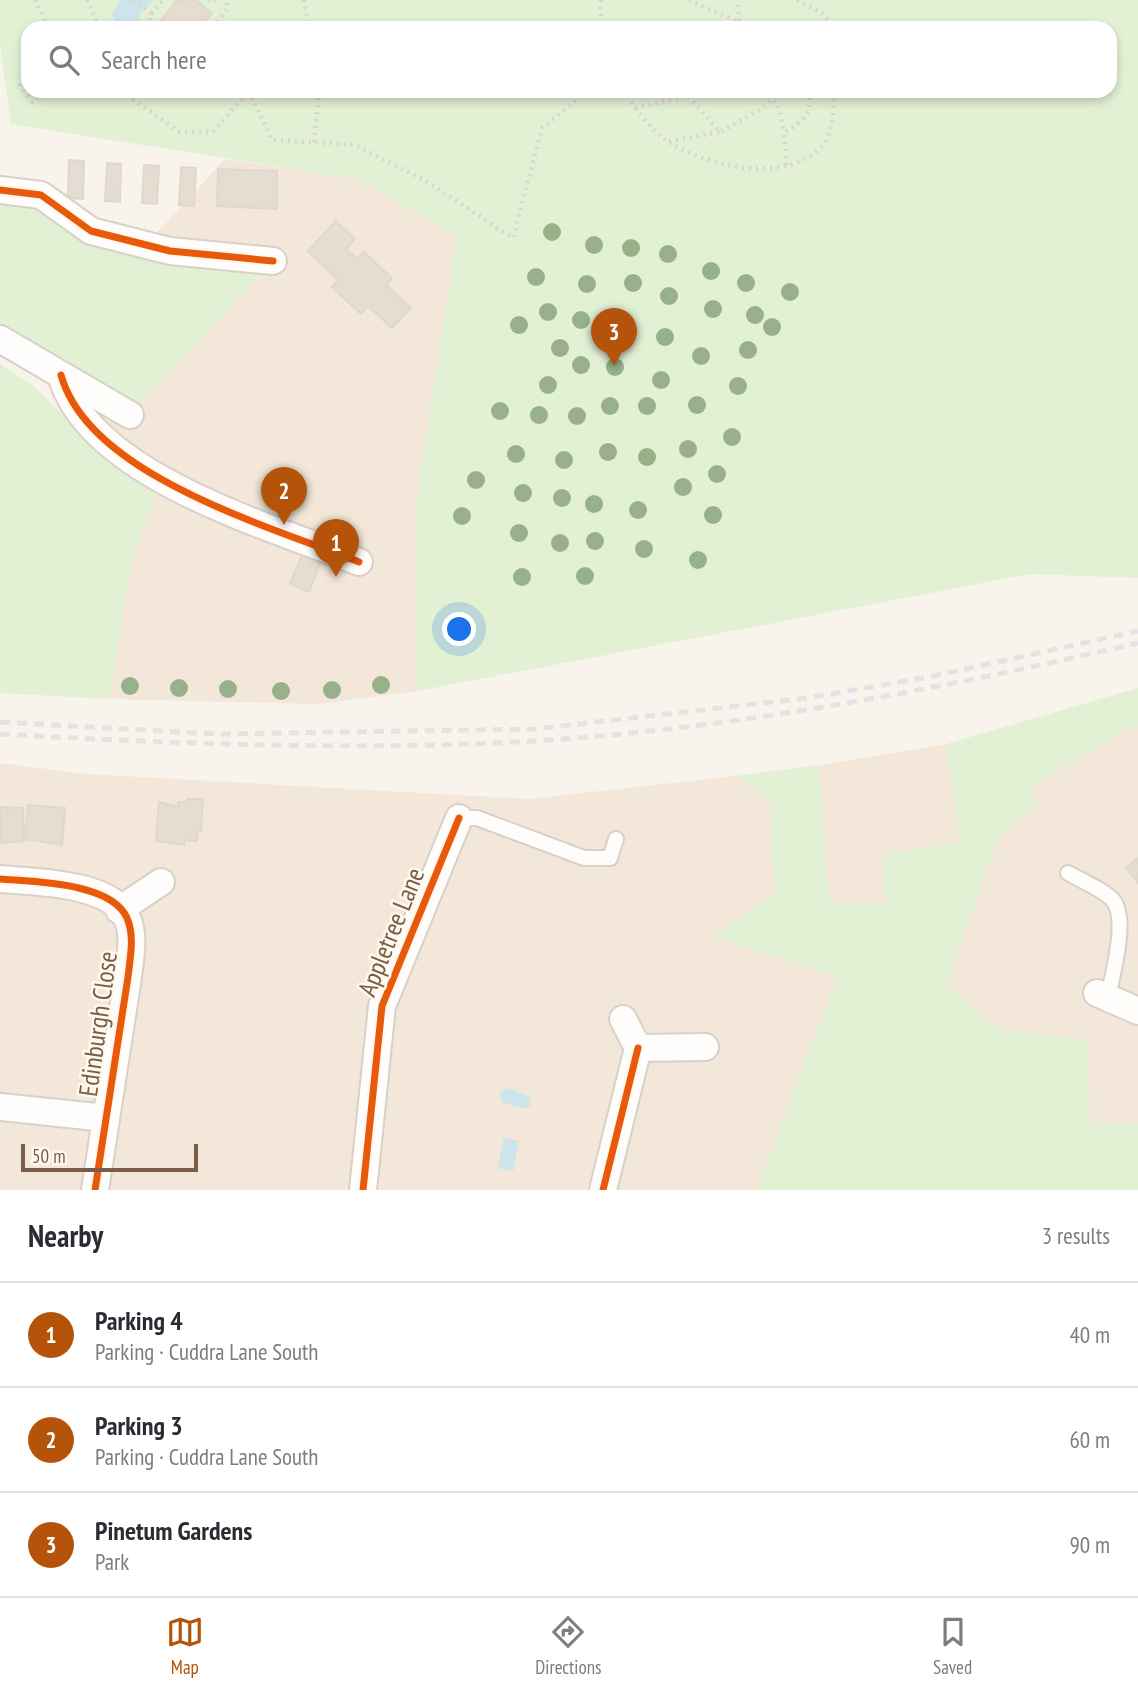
<!DOCTYPE html>
<meta charset="utf-8">
<style>
:root{--surface:#fff;--page:#f2f2f3;--text:#2b2b33;--muted:#7c7c81;--line:#e1e1e2;--accent:#b45309}
body{margin:0;font-family:"PT Sans Narrow",sans-serif;background:var(--page);color:var(--text)}
.scale{position:absolute;left:21px;bottom:18px;width:177px;box-sizing:border-box;padding-left:7px;border:4px solid #795d48;border-top:0;font-size:19px;line-height:24px;white-space:nowrap;color:#795d48;-webkit-text-stroke:5px #fff9ed;paint-order:stroke}
.you{position:absolute;left:460px;top:630px;width:24px;height:24px;margin:-18px;border:5px solid #fff;border-radius:50%;background:#1a73e8;box-shadow:0 0 0 10px #1a73e833}
.badge{display:grid;place-items:center;width:46px;height:46px;border-radius:50%;background:var(--accent);color:#fff;font-size:23px;font-weight:700}
.pin{position:absolute;translate:-50% -58px;filter:drop-shadow(0 2px 4px #0008)}
.pin::after{content:'';position:absolute;top:37px;width:24px;height:21px;background:inherit;clip-path:polygon(0 0,100% 0,50% 100%)}
.list{margin:0;padding:0;list-style:none}
h2{display:flex;justify-content:space-between;align-items:center;height:91px;margin:0;padding:0 28px;font-size:30px}
h2 small{font-size:23px;font-weight:400;color:var(--muted)}
.list li{display:grid;grid-template-columns:46px 1fr auto;gap:21px;align-items:center;box-sizing:border-box;height:105px;padding:0 28px;border-top:2px solid var(--line)}
.list b{display:block;font-size:26px;white-space:nowrap}
.list p{margin:0;font-size:23px;white-space:nowrap;color:var(--muted)}
.list em{font-size:23px;font-style:normal;color:var(--muted)}
.icon{flex:none;width:38px;height:38px;fill:none;stroke:currentColor;stroke-width:2;stroke-linecap:round;stroke-linejoin:round}
.map{position:relative;flex:none;width:1138px;height:1190px;overflow:hidden}
.search{position:absolute;background:var(--surface);box-shadow:0 4px 10px #0003;left:21px;right:21px;top:21px;height:77px;display:flex;align-items:center;gap:18px;box-sizing:border-box;padding:0 24px;border-radius:21px;color:var(--muted);font-size:26px}
.sheet{height:406px;background:var(--surface)}
nav{display:flex;justify-content:space-around;align-items:center;box-sizing:border-box;height:98px;border-top:2px solid var(--line);background:var(--surface);font-size:19px;color:var(--muted)}
nav a{display:grid;justify-items:center;gap:4px}
nav .on{color:var(--accent)}
.map>svg:first-child{display:block}
.residential{fill:#f2e7d8}
.green{fill:#e2f0d4;fill-rule:evenodd}
.water{fill:#cbe5ea}
.building{fill:#e5dcd2;stroke:#e1d7cd;stroke-width:2}
.lines{fill:none;stroke-linecap:round;stroke-linejoin:round}
.lane-casing{stroke:#d7d1c9;stroke-width:18}
.street-casing{stroke:#d7d1c9;stroke-width:30}
.path{stroke:#dbd4cd;stroke-width:4.5;stroke-dasharray:2 5;stroke-linecap:butt}
.lane{stroke:#fefdfc;stroke-width:14}
.street{stroke:#fefdfc;stroke-width:26}
.rail{stroke:#e5e2e5;stroke-width:5;stroke-dasharray:10 7;stroke-linecap:butt}
.cycleway-casing{stroke:#fff9ed;stroke-width:11}
.cycleway{stroke:#e8590c;stroke-width:7}
.tree{fill:#98b18b}
.labels{text-anchor:middle;stroke-width:5;stroke-linejoin:round;paint-order:stroke}
.street-label{font-size:26px;fill:#795d48;stroke:#fff9ed}
</style>
<div class="map">
<svg width="1138" height="1190" viewBox="0 0 1138 1190">
<rect width="100%" height="100%" fill="#f8f4eb"/>
<!-- residential -->
<g class="residential">
<polygon points="355,145 457,236 417,497 417,691 320,704 109,699 132,556 160,489 122,440 44,356 225,159 355,179"/>
<polygon points="1138,727 1138,1122 1089,1122 1088,1040 1000,1030 946,985 1000,835 1039,803 1027,789 1127,730"/>
<polygon points="946,744 961,843 882,855 886,903 829,904 819,765"/>
<polygon points="0,763 86,774 529,799 735,776 769,800 775,893 714,937 838,976 756,1190 0,1190"/>
</g>
<!-- green -->
<g class="green">
<path d="M0,0H1138V578L1030,574L417,691V497L457,236L356,179L11,124L0,45ZM28,28H1110V91H28Z"/>
<polygon points="0,190 91,231 273,261 130,415 0,339"/>
<polygon points="0,364 32,385 76,427 160,489 132,556 109,699 0,693"/>
<polygon points="1138,688 1138,727 1127,730 1027,789 1040,803 1000,835 946,985 1000,1030 1088,1040 1089,1122 1138,1122 1138,1190 756,1190 838,976 713,937 775,893 769,800 735,776 819,765 829,903 885,903 882,855 961,842 946,744"/>
</g>
<!-- water -->
<g class="water">
<polygon points="120,0 153,0 141,12 138,25 130,28 117,26 112,14"/>
<polygon points="508,1088 530,1097 530,1106 525,1108 502,1103 499,1093"/>
<polygon points="504,1138 519,1141 513,1171 498,1168"/>
</g>
<!-- building -->
<g class="building">
<polygon points="177,0 196,0 212,13 200,28 155,28"/>
<polygon points="69,160 84,161 83,199 68,198"/>
<polygon points="107,163 121,164 120,202 105,201"/>
<polygon points="144,165 159,166 157,204 142,203"/>
<polygon points="181,167 196,168 194,206 179,205"/>
<polygon points="218,169 277,171 277,209 217,206"/>
<polygon points="336,221 355,239 346,249 357,259 364,252 392,278 386,285 411,308 392,328 368,306 361,314 332,287 338,280 308,251"/>
<polygon points="302,555 321,562 309,592 290,584"/>
<polygon points="187,799 203,799 201,832 198,831 197,841 185,840 184,845 156,841 159,802 178,807 178,802 187,802"/>
<polygon points="28,805 65,808 62,845 25,839"/>
<polygon points="0,807 23,808 24,841 0,843"/>
<polygon points="1138,858 1138,883 1126,868"/>
</g>
<g class="lines">
<!-- lane casing -->
<g class="lane-casing">
<g id="lane">
<polyline points="459,818 477,818 584,858 610,858 616,839"/>
<path d="M1068,873C1082,881 1100,888 1111,898C1130,915 1112,975 1108,998"/>
</g>
</g>
<!-- street casing -->
<g class="street-casing">
<g id="street">
<polyline points="0,190 41,195 91,231 170,251 273,261"/>
<polyline points="0,339 130,415"/>
<path d="M61,375C89,476 270,526 359,562"/>
<path d="M0,879C33,882 111,882 127,918C135,936 130,959 128,977L95,1190"/>
<polyline points="119,910 161,882"/>
<polyline points="1097,993 1138,1011"/>
<polyline points="623,1019 638,1048"/>
<polyline points="638,1048 705,1047"/>
<polyline points="0,1107 106,1118"/>
<polyline points="363,1190 382,1006 459,818"/>
<polyline points="603,1190 638,1048"/>
</g>
</g>
<!-- path -->
<g class="path">
<polyline points="35,0 45,20 56,28"/>
<polyline points="87,0 100,28"/>
<polyline points="133,0 152,14 147,28"/>
<polyline points="209,0 213,3 215,0"/>
<polyline points="304,0 309,28"/>
<polyline points="601,0 601,28"/>
<polyline points="689,0 739,22 738,0"/>
<polyline points="797,0 822,13 835,28"/>
<polyline points="152,14 163,0"/>
<polyline points="739,22 750,28"/>
<polyline points="42,28 45,20"/>
<polyline points="213,28 228,8 225,0"/>
<polyline points="28,64 20,85 32,102 44,91"/>
<polyline points="121,91 180,132 213,132 249,91"/>
<polyline points="249,91 272,140 355,145 426,181 513,238 542,128 588,91"/>
<path d="M623,91C636,108 652,132 670,143C710,166 778,183 817,151C834,138 833,110 834,91"/>
<polyline points="684,91 720,132 763,108 772,98"/>
<polyline points="764,91 778,104 784,132"/>
<polyline points="635,108 688,96"/>
<polyline points="669,141 720,132"/>
<polyline points="314,142 319,91"/>
<path d="M787,165L784,132C804,122 812,114 809,91"/>
</g>
<!-- lane -->
<use href="#lane" class="lane"/>
<!-- street -->
<use href="#street" class="street"/>
<!-- rail -->
<g class="rail">
<polyline points="0,722 216,734 535,729 807,698 929,677 1138,631"/>
<path d="M0,734C178,744 357,751 536,741C739,728 940,689 1138,643"/>
</g>
<!-- cycleway casing -->
<g class="cycleway-casing">
<g id="cycleway">
<polyline points="0,190 41,195 91,231 170,251 273,261"/>
<path d="M61,375C89,476 270,526 359,562"/>
<path d="M0,879C33,882 111,882 127,918C135,936 130,959 128,977L95,1190"/>
<polyline points="363,1190 382,1006 459,818"/>
<polyline points="603,1190 638,1048"/>
</g>
</g>
<!-- cycleway -->
<use href="#cycleway" class="cycleway"/>
</g>
<!-- trees -->
<g class="tree">
<circle cx="552" cy="232" r="9"/>
<circle cx="594" cy="245" r="9"/>
<circle cx="631" cy="248" r="9"/>
<circle cx="668" cy="254" r="9"/>
<circle cx="711" cy="271" r="9"/>
<circle cx="536" cy="277" r="9"/>
<circle cx="633" cy="283" r="9"/>
<circle cx="746" cy="283" r="9"/>
<circle cx="587" cy="284" r="9"/>
<circle cx="790" cy="292" r="9"/>
<circle cx="669" cy="296" r="9"/>
<circle cx="713" cy="309" r="9"/>
<circle cx="548" cy="312" r="9"/>
<circle cx="755" cy="315" r="9"/>
<circle cx="581" cy="320" r="9"/>
<circle cx="519" cy="325" r="9"/>
<circle cx="618" cy="327" r="9"/>
<circle cx="772" cy="327" r="9"/>
<circle cx="665" cy="337" r="9"/>
<circle cx="560" cy="348" r="9"/>
<circle cx="748" cy="350" r="9"/>
<circle cx="701" cy="356" r="9"/>
<circle cx="581" cy="365" r="9"/>
<circle cx="615" cy="367" r="9"/>
<circle cx="661" cy="380" r="9"/>
<circle cx="548" cy="385" r="9"/>
<circle cx="738" cy="386" r="9"/>
<circle cx="697" cy="405" r="9"/>
<circle cx="610" cy="406" r="9"/>
<circle cx="647" cy="406" r="9"/>
<circle cx="500" cy="411" r="9"/>
<circle cx="539" cy="415" r="9"/>
<circle cx="577" cy="416" r="9"/>
<circle cx="732" cy="437" r="9"/>
<circle cx="688" cy="449" r="9"/>
<circle cx="608" cy="452" r="9"/>
<circle cx="516" cy="454" r="9"/>
<circle cx="647" cy="457" r="9"/>
<circle cx="564" cy="460" r="9"/>
<circle cx="717" cy="474" r="9"/>
<circle cx="476" cy="480" r="9"/>
<circle cx="683" cy="487" r="9"/>
<circle cx="523" cy="493" r="9"/>
<circle cx="562" cy="498" r="9"/>
<circle cx="594" cy="504" r="9"/>
<circle cx="638" cy="510" r="9"/>
<circle cx="713" cy="515" r="9"/>
<circle cx="462" cy="516" r="9"/>
<circle cx="519" cy="533" r="9"/>
<circle cx="595" cy="541" r="9"/>
<circle cx="560" cy="543" r="9"/>
<circle cx="644" cy="549" r="9"/>
<circle cx="698" cy="560" r="9"/>
<circle cx="585" cy="576" r="9"/>
<circle cx="522" cy="577" r="9"/>
<circle cx="381" cy="685" r="9"/>
<circle cx="130" cy="686" r="9"/>
<circle cx="179" cy="688" r="9"/>
<circle cx="228" cy="689" r="9"/>
<circle cx="332" cy="690" r="9"/>
<circle cx="281" cy="691" r="9"/>
</g>
<g class="labels">
<!-- street labels -->
<g class="street-label">
<text transform="translate(391 932) rotate(-68)" y="9">Appletree Lane</text>
<text transform="translate(98 1024) rotate(-82)" y="9">Edinburgh Close</text>
</g>
</g>
</svg>
<div class="scale">50 m</div>
<div class="you"></div>
<div class="pin badge" style="left:336px;top:577px">1</div>
<div class="pin badge" style="left:284px;top:525px">2</div>
<div class="pin badge" style="left:614px;top:366px">3</div>
<div class="search"><svg class="icon" aria-label="search" viewBox="0 0 24 24"><circle cx="10" cy="10" r="6"/><path d="M15 15l6 6"/></svg>Search here</div>
</div>
<section class="sheet">
<h2>Nearby<small>3 results</small></h2>
<ul class="list">
<li><span class="badge">1</span><div><b>Parking 4</b><p>Parking · Cuddra Lane South</p></div><em>40 m</em></li>
<li><span class="badge">2</span><div><b>Parking 3</b><p>Parking · Cuddra Lane South</p></div><em>60 m</em></li>
<li><span class="badge">3</span><div><b>Pinetum Gardens</b><p>Park</p></div><em>90 m</em></li>
</ul>
</section>
<nav>
<a class="on"><svg class="icon" aria-label="map" viewBox="0 0 24 24"><path d="M3 6l6-2 6 2 6-2v14l-6 2-6-2-6 2zM9 4v14M15 6v14"/></svg>Map</a>
<a><svg class="icon" aria-label="directions" viewBox="0 0 24 24"><path d="M12 3l9 9-9 9-9-9zM9 14v-3h6M13 9l2 2-2 2"/></svg>Directions</a>
<a><svg class="icon" aria-label="saved" viewBox="0 0 24 24"><path d="M7 4h10v16l-5-4-5 4z"/></svg>Saved</a>
</nav>
